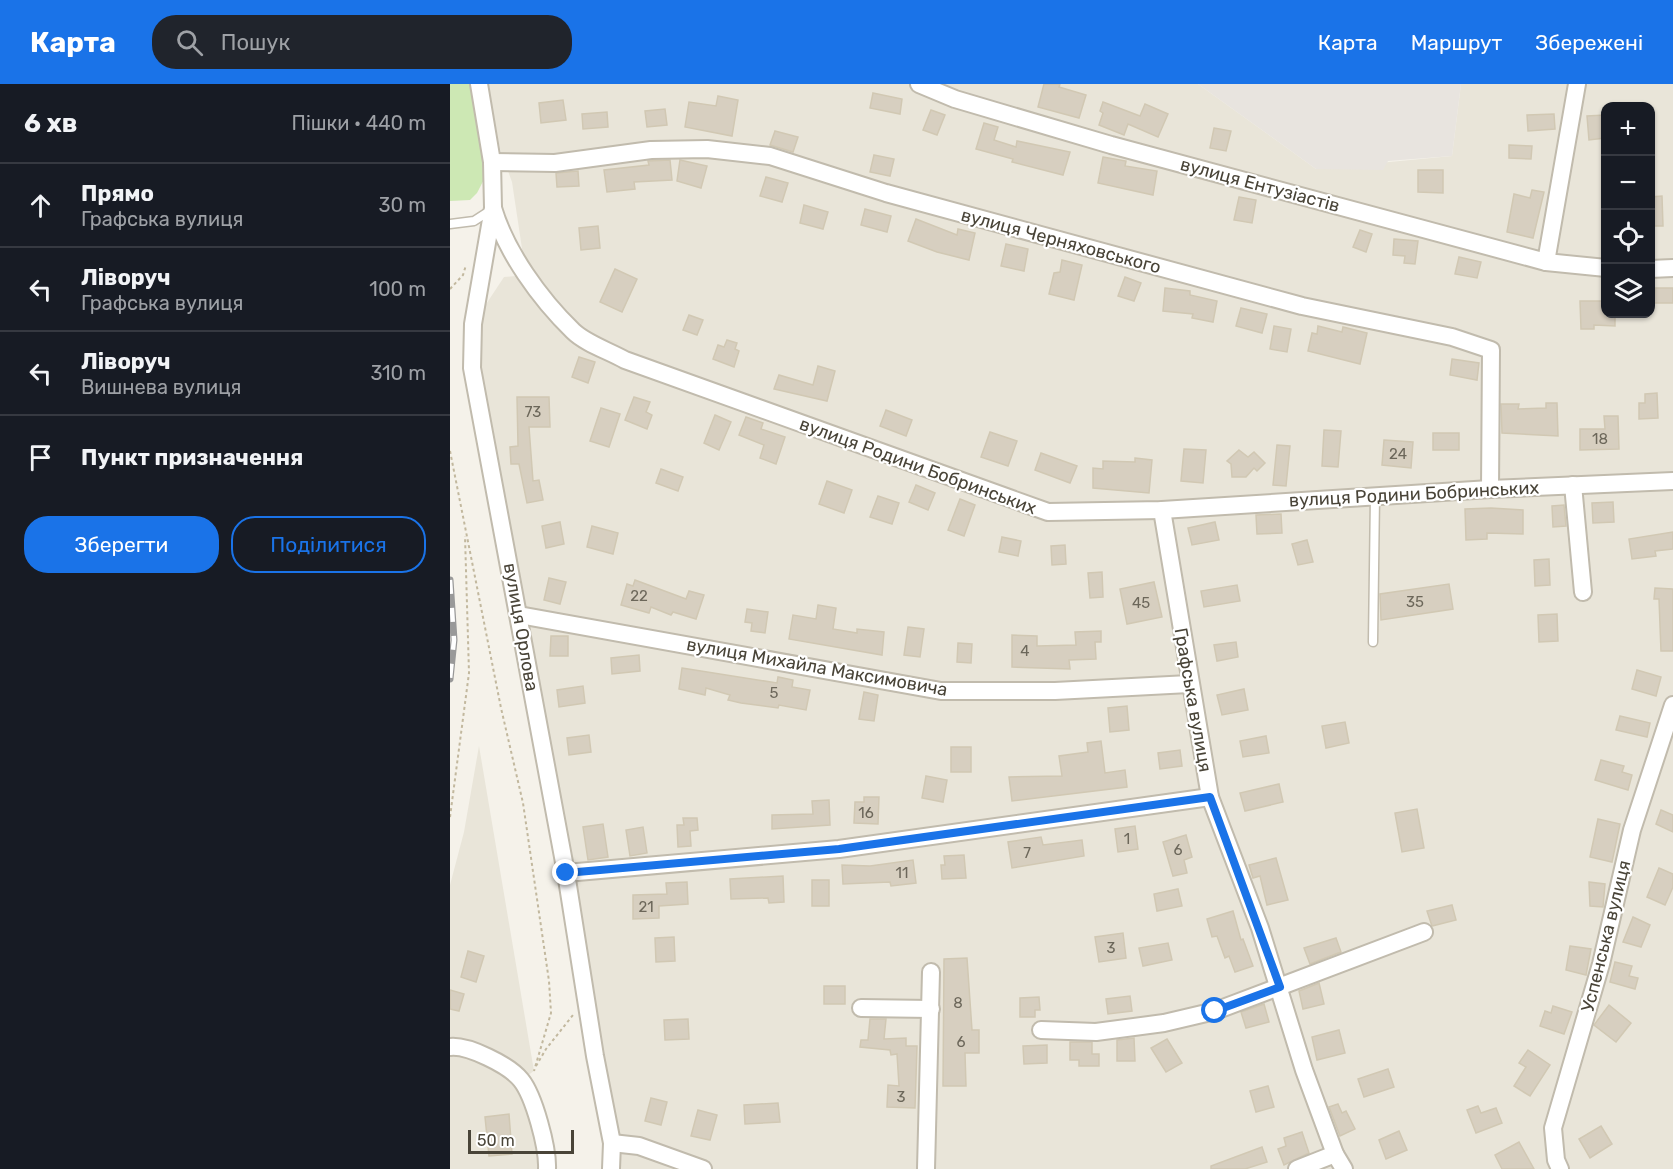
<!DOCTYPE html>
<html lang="uk">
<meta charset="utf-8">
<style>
:root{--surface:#171b24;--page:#20242c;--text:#f1f3f6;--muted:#9ea1a6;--line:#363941;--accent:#1a73e8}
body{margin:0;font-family:Rubik,sans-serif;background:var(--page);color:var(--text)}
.controls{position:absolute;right:18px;top:18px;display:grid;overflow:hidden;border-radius:12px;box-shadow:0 2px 4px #0004}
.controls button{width:54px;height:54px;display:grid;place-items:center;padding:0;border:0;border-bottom:2px solid var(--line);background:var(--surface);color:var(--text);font:30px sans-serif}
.scale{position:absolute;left:18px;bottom:15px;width:106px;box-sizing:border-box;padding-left:6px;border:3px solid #494438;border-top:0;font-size:16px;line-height:21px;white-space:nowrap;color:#494438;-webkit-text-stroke:4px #fff;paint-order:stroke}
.stop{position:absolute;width:18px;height:18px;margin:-14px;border:4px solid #1a73e8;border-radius:50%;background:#fff}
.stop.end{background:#1a73e8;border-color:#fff;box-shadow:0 2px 6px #0008}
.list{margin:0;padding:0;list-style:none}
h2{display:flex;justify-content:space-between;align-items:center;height:78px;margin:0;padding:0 24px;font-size:26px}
h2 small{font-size:20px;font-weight:400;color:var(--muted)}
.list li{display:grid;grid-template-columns:39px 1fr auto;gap:18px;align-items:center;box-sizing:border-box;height:84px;padding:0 24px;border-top:2px solid var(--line)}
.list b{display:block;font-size:22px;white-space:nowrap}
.list p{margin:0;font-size:20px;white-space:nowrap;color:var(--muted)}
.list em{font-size:20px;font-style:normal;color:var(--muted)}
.actions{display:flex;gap:12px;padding:18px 24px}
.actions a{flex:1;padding:14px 0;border:2px solid var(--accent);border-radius:24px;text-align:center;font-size:21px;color:var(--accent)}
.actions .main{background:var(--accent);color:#fff}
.icon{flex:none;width:33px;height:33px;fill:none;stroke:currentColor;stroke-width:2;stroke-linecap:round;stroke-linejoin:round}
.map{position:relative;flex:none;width:1223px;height:1085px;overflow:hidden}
header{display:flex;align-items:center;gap:36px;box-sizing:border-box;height:84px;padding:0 30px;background:var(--accent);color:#fff}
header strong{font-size:28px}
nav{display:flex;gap:33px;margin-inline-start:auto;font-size:21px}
.search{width:420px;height:54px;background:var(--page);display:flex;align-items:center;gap:15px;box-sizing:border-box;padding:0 21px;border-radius:24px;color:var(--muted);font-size:22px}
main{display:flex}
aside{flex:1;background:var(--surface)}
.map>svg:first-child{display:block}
.residential{fill:#e9e5d9;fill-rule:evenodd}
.industrial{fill:#e8e4df}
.green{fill:#cde8b4}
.building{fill:#d7cfc0;stroke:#d1c8b3;stroke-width:1.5}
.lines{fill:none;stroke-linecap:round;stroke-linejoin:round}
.service-casing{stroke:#c1bbad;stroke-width:11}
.minor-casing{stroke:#c1bbad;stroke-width:20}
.path{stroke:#c2b89e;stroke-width:2;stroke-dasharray:3 3;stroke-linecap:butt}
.service{stroke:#fff;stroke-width:8}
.minor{stroke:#fff;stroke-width:16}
.rail-casing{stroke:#999;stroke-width:7}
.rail{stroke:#fff;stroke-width:4.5;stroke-dasharray:14;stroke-linecap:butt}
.route{stroke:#1a73e8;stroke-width:8}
.labels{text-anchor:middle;stroke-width:4.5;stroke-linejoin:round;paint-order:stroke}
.number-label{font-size:15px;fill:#6c675a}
.street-label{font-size:18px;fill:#494438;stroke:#fff}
</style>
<header>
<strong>Карта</strong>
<div class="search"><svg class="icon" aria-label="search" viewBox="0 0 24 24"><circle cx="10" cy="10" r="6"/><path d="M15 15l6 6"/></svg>Пошук</div>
<nav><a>Карта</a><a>Маршрут</a><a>Збережені</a></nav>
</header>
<main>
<aside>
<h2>6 хв<small>Пішки · 440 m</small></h2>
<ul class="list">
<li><svg class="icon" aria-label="ahead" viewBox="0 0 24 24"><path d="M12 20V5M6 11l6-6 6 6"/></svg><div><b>Прямо</b><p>Графська вулиця</p></div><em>30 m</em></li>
<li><svg class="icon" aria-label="left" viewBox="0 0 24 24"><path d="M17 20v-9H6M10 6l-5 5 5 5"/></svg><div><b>Ліворуч</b><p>Графська вулиця</p></div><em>100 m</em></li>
<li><svg class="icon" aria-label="left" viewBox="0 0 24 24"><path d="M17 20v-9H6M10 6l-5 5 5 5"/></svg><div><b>Ліворуч</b><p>Вишнева вулиця</p></div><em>310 m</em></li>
<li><svg class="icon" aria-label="arrive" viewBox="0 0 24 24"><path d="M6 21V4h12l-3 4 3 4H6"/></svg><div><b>Пункт призначення</b></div></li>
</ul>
<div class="actions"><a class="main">Зберегти</a><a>Поділитися</a></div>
</aside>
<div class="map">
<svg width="1223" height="1085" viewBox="0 0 1223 1085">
<rect width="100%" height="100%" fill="#f5f2ea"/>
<!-- residential -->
<g class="residential">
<path d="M38,0H748L866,85L1002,72L1011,0H1223V1085H161L23,240L54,193L76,191L62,98L50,65ZM1156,22H1200V230H1156Z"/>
<polygon points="29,662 84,987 71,996 97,1085 0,1085 0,801 14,748"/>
</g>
<!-- industrial -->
<polygon class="industrial" points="748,0 1011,0 1002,72 938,77 933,86 866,85"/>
<!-- green -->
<polygon class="green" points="0,0 29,0 42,80 27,109 20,116 0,117"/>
<!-- building -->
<g class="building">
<polygon points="594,0 610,0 609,3 636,11 629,34 588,23"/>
<polygon points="423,9 452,15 450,30 420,24"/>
<polygon points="268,12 288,16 282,52 235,43 239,18 266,22"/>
<polygon points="113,16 116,36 91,39 89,19"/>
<polygon points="653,18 690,32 695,20 718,30 708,53 678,40 674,51 649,41 653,29 650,27"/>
<polygon points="215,25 217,41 197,43 195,27"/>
<polygon points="481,26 495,31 487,51 473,46"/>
<polygon points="157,28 158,43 133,45 132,30"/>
<polygon points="1104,30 1105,45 1078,47 1077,31"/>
<polygon points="1155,31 1155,54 1139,56 1137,32"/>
<polygon points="534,39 548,43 544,56 566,63 567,57 620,68 613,91 562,78 563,75 526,65"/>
<polygon points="764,44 781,47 776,67 760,64"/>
<polygon points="325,47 348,53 343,68 320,61"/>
<polygon points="1059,61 1082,62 1081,75 1059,74"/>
<polygon points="424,71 444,75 440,92 420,88"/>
<polygon points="653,73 676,77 675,82 707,87 703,111 648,99"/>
<polygon points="220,76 222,96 184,98 185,105 157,108 154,86 199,81 198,77"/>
<polygon points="230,76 257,82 251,104 227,97"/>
<polygon points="968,86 993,86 993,109 968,108"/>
<polygon points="128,87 129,102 107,103 106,89"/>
<polygon points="316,93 338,99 332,118 310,112"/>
<polygon points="1082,106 1094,108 1083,154 1057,148 1064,110 1080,114"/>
<polygon points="1212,112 1213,142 1200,142 1200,113"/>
<polygon points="789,113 806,116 802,139 784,136"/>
<polygon points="354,121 378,128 373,145 350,139"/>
<polygon points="415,125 441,132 437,148 411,141"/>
<polygon points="466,135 507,151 508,145 525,149 519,176 487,168 458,157"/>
<polygon points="148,142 150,164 131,166 129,144"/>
<polygon points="910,146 922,150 916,168 903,163"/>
<polygon points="944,155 968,157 965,180 954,179 955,172 943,171"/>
<polygon points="556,160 578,165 574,187 551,182"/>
<polygon points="1009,173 1031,178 1027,194 1005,190"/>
<polygon points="612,176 632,181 624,216 599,210 604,189 610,188"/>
<polygon points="165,185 187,195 172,228 150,218"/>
<polygon points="675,193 691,199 684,217 668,212"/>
<polygon points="715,204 740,207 740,211 767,217 763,238 742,234 743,230 713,227"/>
<polygon points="1205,204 1223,204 1223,219 1204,219"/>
<polygon points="1130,217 1155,217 1155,230 1165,230 1165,242 1144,241 1144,245 1131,245"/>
<polygon points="791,224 817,230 812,249 786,242"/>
<polygon points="239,231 253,236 247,251 233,246"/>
<polygon points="824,242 841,245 837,268 820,265"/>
<polygon points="868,242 892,248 893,243 917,249 910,280 858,267 862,249 867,250"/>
<polygon points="277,256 287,259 285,265 289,267 284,283 263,275 268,261 274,263"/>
<polygon points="129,273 145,278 138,299 122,293"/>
<polygon points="1002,275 1029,279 1027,296 1000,291"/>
<polygon points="368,282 385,287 377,317 324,305 329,291 363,301"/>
<polygon points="1207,309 1208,334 1189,335 1189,319 1195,319 1195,310"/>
<polygon points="67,313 99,313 100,343 79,343 83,397 89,396 93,416 77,419 69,380 61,380 60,363 68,362"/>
<polygon points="184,313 200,318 196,328 202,331 197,345 175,336"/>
<polygon points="1096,319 1107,319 1108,352 1052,349 1051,320 1069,320 1068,325 1096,324"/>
<polygon points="151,324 170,330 159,363 140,357"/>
<polygon points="436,326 462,336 456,352 430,342"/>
<polygon points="265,331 281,338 269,366 254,359"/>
<polygon points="1154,332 1168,332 1169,365 1130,366 1130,345 1155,345"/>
<polygon points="296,333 313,339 311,345 335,353 326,380 310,374 314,361 289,351"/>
<polygon points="874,346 891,347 888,383 872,382"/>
<polygon points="540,348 567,357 558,382 531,373"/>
<rect x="983" y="349" width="26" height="17"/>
<polygon points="934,356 963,358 961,384 932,381"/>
<polygon points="827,361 840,362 836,402 823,401"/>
<polygon points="734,365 756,366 753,399 731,397"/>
<polygon points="789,366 798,373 804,368 815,379 807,387 804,384 796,393 782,393 781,380 777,377"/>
<polygon points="591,369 627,382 620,399 585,386"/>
<polygon points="685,374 702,376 699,409 643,404 643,384 653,385 653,377 685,378"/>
<polygon points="211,385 233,393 228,407 206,399"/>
<polygon points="377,397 402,406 394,429 369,420"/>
<polygon points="466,401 485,409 478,426 459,418"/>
<polygon points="428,412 449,419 442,440 420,433"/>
<polygon points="510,415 525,421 514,452 498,446"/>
<polygon points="1163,418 1164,438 1143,439 1142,419"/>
<polygon points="1114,421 1116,442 1103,443 1102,422"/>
<polygon points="1041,424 1073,426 1073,450 1037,449 1037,455 1016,456 1015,425"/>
<polygon points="831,430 832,449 807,450 806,431"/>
<polygon points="110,438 114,460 96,464 92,442"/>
<polygon points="765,438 769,456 742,461 738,444"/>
<polygon points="142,442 168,449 163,470 137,463"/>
<polygon points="1223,448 1223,465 1205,467 1206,472 1182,475 1179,455"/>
<polygon points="552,453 571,457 568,472 549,468"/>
<polygon points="857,456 863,478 848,481 842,460"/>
<polygon points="615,461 616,480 602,481 601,462"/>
<polygon points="1099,475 1100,501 1085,502 1084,476"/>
<polygon points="652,488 653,513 640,514 638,489"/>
<polygon points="99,494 116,498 110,520 94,516"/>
<polygon points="185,496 236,515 239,507 254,511 246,535 223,528 221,531 201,523 199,529 171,521 177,500 183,502"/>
<polygon points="704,498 712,533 677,540 670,505"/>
<polygon points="999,500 1003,525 931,536 930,510"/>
<polygon points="787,501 790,517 754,523 751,507"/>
<polygon points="1205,504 1223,505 1223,567 1211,567 1209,515 1204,515"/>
<polygon points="368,521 386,524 383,545 407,549 407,545 434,548 432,571 339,555 343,531 366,535"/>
<polygon points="297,525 318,528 315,549 301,547 302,539 295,538"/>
<polygon points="1107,530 1108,557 1089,558 1088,531"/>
<polygon points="458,543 474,545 470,573 454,571"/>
<polygon points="651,547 651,558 645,558 646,575 619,576 620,585 562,583 562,551 587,552 587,562 626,561 625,548"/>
<polygon points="101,552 118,552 118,572 100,572"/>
<polygon points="786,558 788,573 767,577 764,561"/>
<polygon points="508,559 522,560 521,579 507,578"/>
<polygon points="189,571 190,587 162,590 161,574"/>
<polygon points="232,584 327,599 328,593 343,596 342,603 360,606 356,626 329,621 328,624 291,619 278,616 280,611 256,604 255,611 229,605"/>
<polygon points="1187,586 1211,593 1206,612 1182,605"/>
<polygon points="133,602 135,619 109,623 107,606"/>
<polygon points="794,605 798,626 772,631 767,611"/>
<polygon points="414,608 428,611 424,637 409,635"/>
<polygon points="677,622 679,646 660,648 658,624"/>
<polygon points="1170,632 1200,639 1197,653 1166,646"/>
<polygon points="895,638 899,659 876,664 872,642"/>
<polygon points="139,651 141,668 119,671 117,654"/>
<polygon points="816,652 819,669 793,673 790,657"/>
<polygon points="651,657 655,689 675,686 677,703 562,717 559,693 612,692 609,672 638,668 637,659"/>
<rect x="501" y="663" width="20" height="25"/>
<polygon points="730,666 732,682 710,685 708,669"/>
<polygon points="1151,676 1174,682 1172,688 1182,691 1178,706 1145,696"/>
<polygon points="476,692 497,696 493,718 472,714"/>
<polygon points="829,700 833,718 795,727 790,709"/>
<polygon points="414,713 429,713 428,740 404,739 405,718 414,718"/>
<polygon points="379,716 380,741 322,745 322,731 363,730 362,717"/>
<polygon points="967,725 974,764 952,768 945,729"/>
<polygon points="1211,726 1223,731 1223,748 1206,740"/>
<polygon points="233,734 247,734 248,746 240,747 241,762 228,763 227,741 234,741"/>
<polygon points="1148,735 1170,740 1162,778 1140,773"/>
<polygon points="153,740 158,773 138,776 133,743"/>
<polygon points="685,742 688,765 668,768 665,745"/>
<polygon points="193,743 197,769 180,772 176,746"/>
<polygon points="736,751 742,773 734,776 737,789 723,792 713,758"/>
<polygon points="591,753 593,761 632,756 634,772 562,784 558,758"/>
<polygon points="514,771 516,794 492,795 491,781 495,781 494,772"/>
<polygon points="826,774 838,816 817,821 810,792 803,794 799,781"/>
<polygon points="463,776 466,799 441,802 440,798 393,800 392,781 420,782"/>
<polygon points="1209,784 1223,790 1223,803 1215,821 1197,813"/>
<polygon points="333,792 334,818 319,819 318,814 281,815 280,795"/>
<rect x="362" y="796" width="17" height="26"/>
<polygon points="237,798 238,820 209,822 209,834 183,835 183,811 217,810 216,799"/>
<polygon points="1139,798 1155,800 1153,823 1140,822"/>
<polygon points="728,805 732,822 707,827 704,810"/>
<polygon points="1002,821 1006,836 982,842 977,827"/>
<polygon points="783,827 791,856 793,855 803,882 785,888 779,872 775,874 767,852 762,853 757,835"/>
<polygon points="1183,833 1200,841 1191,863 1173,858"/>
<polygon points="673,849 676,874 649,878 645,853"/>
<polygon points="224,853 225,877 206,878 205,854"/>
<polygon points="886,854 891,868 860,880 854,864"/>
<polygon points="718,859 722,876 693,882 689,864"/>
<polygon points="1120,862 1141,865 1136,891 1116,886"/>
<polygon points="18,867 34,872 26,898 11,893"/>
<polygon points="517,874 522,946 529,946 529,969 515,969 516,1002 493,1002 494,875"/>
<polygon points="1165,878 1182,882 1179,892 1188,894 1185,905 1160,898"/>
<polygon points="869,899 874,920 853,925 849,907"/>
<rect x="374" y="902" width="21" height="18"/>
<polygon points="0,906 14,910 9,927 0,925"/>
<polygon points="680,912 682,927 658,930 656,915"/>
<polygon points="589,913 590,926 585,926 585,933 570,933 570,914"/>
<polygon points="814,920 819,938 796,944 791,928"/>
<polygon points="1159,921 1181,939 1166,958 1144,941"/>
<polygon points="1103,922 1122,928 1114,950 1090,942 1095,927 1101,929"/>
<polygon points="238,935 239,955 215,956 214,936"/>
<polygon points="420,935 436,935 434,955 456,954 456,962 467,962 465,1024 437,1023 438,1001 449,1002 447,970 441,971 440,966 410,963 411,956 418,956"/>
<polygon points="889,946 895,969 867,976 862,953"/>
<polygon points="684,954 685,977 667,977 667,956"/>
<polygon points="717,955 732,979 716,988 701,964"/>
<polygon points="620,958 642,958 642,970 649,970 649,982 629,982 629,976 620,976"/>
<polygon points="597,961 597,979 574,980 573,962"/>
<polygon points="1078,966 1100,981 1080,1012 1064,1002 1076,983 1069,979"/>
<polygon points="938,985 944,1003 914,1013 908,995"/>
<polygon points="818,1002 824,1023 806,1028 800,1007"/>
<polygon points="201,1014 217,1018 211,1041 195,1037"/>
<polygon points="328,1019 330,1038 295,1040 294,1021"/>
<polygon points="888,1020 892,1029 896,1027 905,1045 890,1052 879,1023"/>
<polygon points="1028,1022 1031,1029 1046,1024 1052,1039 1026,1049 1017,1026"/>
<polygon points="248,1026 267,1031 260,1056 241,1052"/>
<polygon points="59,1030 62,1070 39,1072 35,1033"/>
<polygon points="1151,1042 1162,1060 1140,1074 1129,1055"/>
<polygon points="949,1047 957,1066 936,1075 929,1056"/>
<polygon points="852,1048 859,1069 834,1081 828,1065 836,1062 834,1054"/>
<polygon points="1069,1058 1084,1085 1052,1085 1045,1071"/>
<polygon points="812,1063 817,1078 795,1085 761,1085 761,1082"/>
</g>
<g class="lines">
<!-- service casing -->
<g class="service-casing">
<g id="service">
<polyline points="0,140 24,137 41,126"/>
<polyline points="923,558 925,412"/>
</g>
</g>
<!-- minor casing -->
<g class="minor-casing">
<g id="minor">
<polyline points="29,0 42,78 43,124 23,240 22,284 116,789 145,972 162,1059 161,1085"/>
<polyline points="469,0 505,15 661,61 1096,178 1156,184"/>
<polyline points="42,78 105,79 201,66 257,65 320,72 436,109 852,222 1002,253 1041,266 1040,405"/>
<path d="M43,124C56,168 90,215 123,247C135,259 159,267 175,276L598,428L712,426L1040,405L1223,397"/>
<polyline points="1096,178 1127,0"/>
<polyline points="1200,185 1223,184"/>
<polyline points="1123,401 1133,508"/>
<polyline points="712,426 760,713 810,844 854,986 885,1070 894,1085"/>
<polyline points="69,531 491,607 605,607 739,600"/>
<polyline points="116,789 389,765 760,713"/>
<polyline points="411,924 481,925"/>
<polyline points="591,946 646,948 714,939 765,927 974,848"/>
<path d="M0,963C18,961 59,981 71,996C84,1012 98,1064 97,1085"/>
<polyline points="162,1059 189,1062 253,1085"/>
<polyline points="476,1085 481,888"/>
<polyline points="847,1085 885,1070"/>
<polyline points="1110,1085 1106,1076 1103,1044 1151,880 1182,746 1223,621"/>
</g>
</g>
<!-- path -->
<g class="path">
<polyline points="0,205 13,191 16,181"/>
<polyline points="0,367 51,624 73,719 99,897 101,929 84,987"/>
<polyline points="0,733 19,589 15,452"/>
<polyline points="86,982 96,965 123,931"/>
</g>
<!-- service -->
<use href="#service" class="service"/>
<!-- minor -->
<use href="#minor" class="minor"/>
<!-- rail casing -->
<g class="rail-casing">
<polyline id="rail" points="0,496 4,556 0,595"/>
</g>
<!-- rail -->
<use href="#rail" class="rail"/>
</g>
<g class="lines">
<!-- route -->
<polyline class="route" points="116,789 389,765 760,713 830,903 765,927"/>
</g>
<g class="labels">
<!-- number labels -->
<g class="number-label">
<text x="83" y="333">73</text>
<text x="1150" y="360">18</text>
<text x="948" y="375">24</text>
<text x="189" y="517">22</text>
<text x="965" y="523">35</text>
<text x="691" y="524">45</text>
<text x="575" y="572">4</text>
<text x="324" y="614">5</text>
<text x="416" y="734">16</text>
<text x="677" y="760">1</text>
<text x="728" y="771">6</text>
<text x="577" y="774">7</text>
<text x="452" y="794">11</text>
<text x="196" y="828">21</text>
<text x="661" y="869">3</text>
<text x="508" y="924">8</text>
<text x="511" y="963">6</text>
<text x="451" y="1018">3</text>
</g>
<!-- street labels -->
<g class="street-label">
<text transform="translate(810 101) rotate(15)" y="6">вулиця Ентузіастів</text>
<text transform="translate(611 157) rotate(15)" y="6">вулиця Черняховського</text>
<text transform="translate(468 382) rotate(20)" y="6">вулиця Родини Бобринських</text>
<text transform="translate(964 410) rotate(-3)" y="6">вулиця Родини Бобринських</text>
<text transform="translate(71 543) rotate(80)" y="6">вулиця Орлова</text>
<text transform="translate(367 583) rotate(10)" y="6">вулиця Михайла Максимовича</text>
<text transform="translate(743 616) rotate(80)" y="6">Графська вулиця</text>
<text transform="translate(1156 852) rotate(-76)" y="6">Успенська вулиця</text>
</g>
</g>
</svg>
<div class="controls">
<button>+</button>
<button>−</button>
<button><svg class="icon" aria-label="locate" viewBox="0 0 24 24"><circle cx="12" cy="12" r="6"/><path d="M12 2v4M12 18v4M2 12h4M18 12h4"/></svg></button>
<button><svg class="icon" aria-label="layers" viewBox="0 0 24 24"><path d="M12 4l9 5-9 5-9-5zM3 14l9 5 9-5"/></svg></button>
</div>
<div class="scale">50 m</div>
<div class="stop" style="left:765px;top:927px"></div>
<div class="stop end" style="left:116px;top:789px"></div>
</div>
</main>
